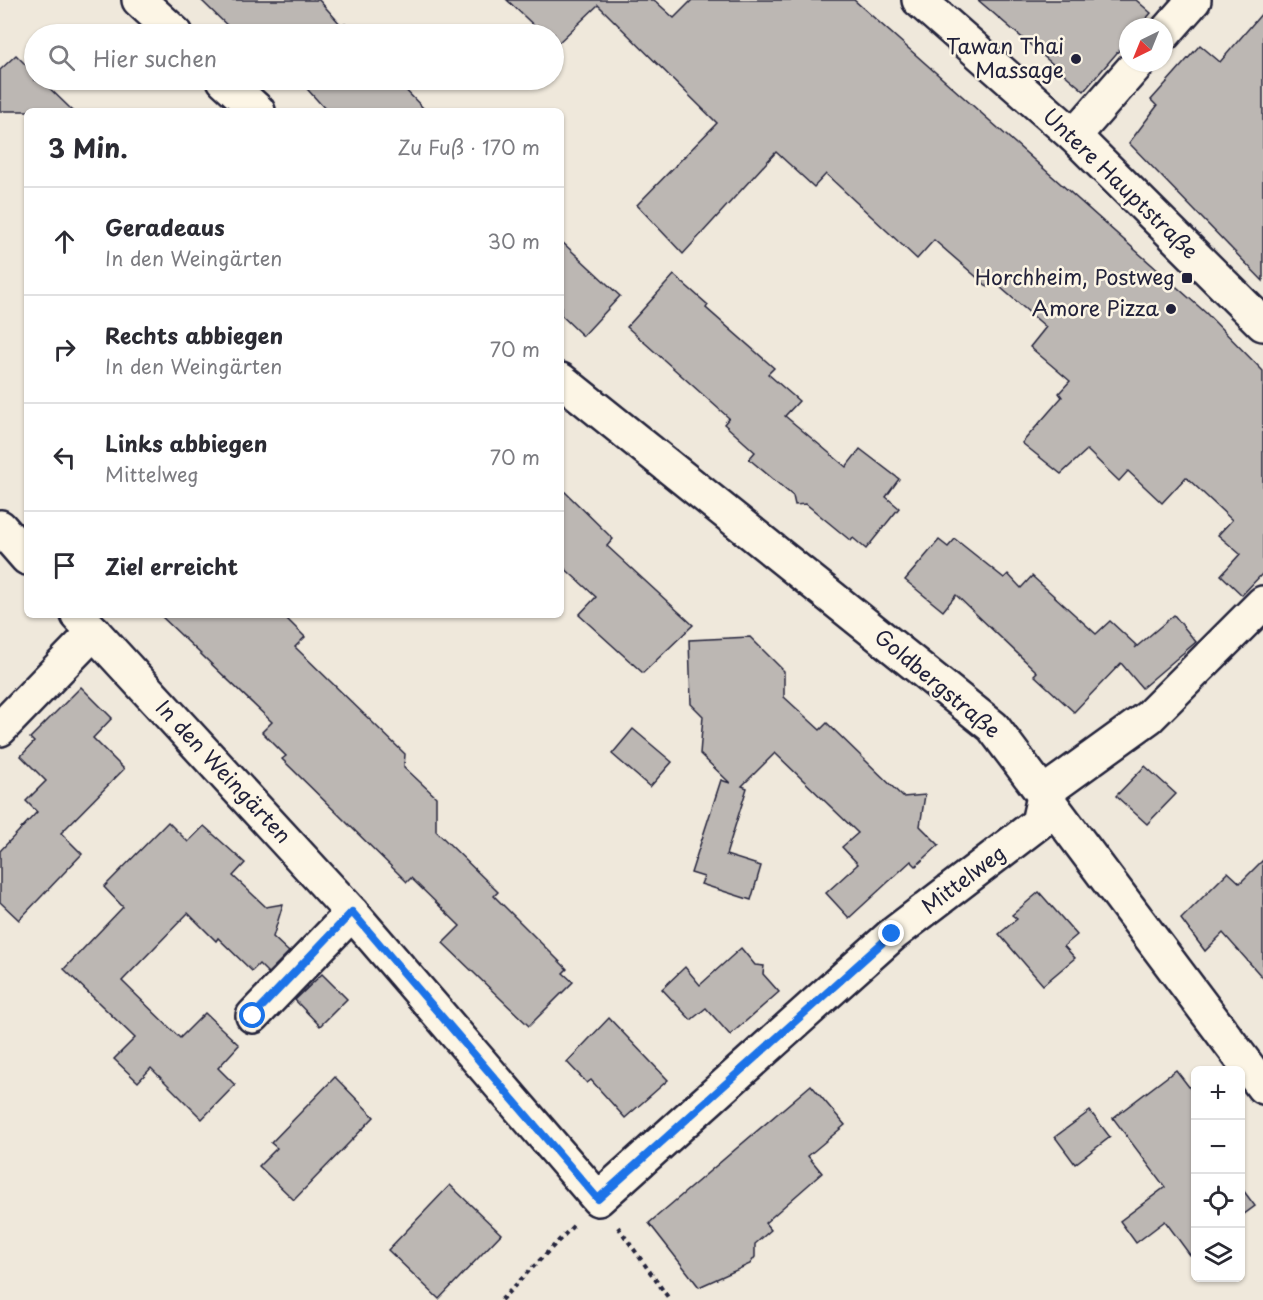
<!DOCTYPE html>
<html lang="de">
<meta charset="utf-8">
<style>
:root{--surface:#fff;--page:#f2f2f3;--text:#2b2b33;--muted:#7c7c81;--line:#e1e1e2}
body{margin:0;font-family:"Playpen Sans",sans-serif;background:var(--page);color:var(--text)}
.controls{position:absolute;right:18px;bottom:18px;display:grid;overflow:hidden;border-radius:9px;box-shadow:0 2px 4px #0004}
.controls button{width:54px;height:54px;display:grid;place-items:center;padding:0;border:0;border-bottom:2px solid var(--line);background:var(--surface);color:var(--text);font:30px sans-serif}
.compass{position:absolute;left:1119px;top:18px;width:54px;height:54px;border-radius:50%;background:var(--surface);box-shadow:0 2px 4px #0004;rotate:223deg}
.stop{position:absolute;width:18px;height:18px;margin:-14px;border:4px solid #1a73e8;border-radius:50%;background:#fff}
.stop.end{background:#1a73e8;border-color:#fff;box-shadow:0 2px 6px #0008}
.list{margin:0;padding:0;list-style:none}
h2{display:flex;justify-content:space-between;align-items:center;height:78px;margin:0;padding:0 24px;font-size:26px}
h2 small{font-size:20px;font-weight:400;color:var(--muted)}
.list li{display:grid;grid-template-columns:39px 1fr auto;gap:18px;align-items:center;box-sizing:border-box;height:108px;padding:0 24px;border-top:2px solid var(--line)}
.list b{display:block;font-size:22px;white-space:nowrap}
.list p{margin:0;font-size:20px;white-space:nowrap;color:var(--muted)}
.list em{font-size:20px;font-style:normal;color:var(--muted)}
.icon{flex:none;width:33px;height:33px;fill:none;stroke:currentColor;stroke-width:2;stroke-linecap:round;stroke-linejoin:round}
.map{position:relative;flex:none;width:1263px;height:1300px;overflow:hidden}
.search{position:absolute;background:var(--surface);box-shadow:0 2px 4px #0004;left:24px;top:24px;width:540px;height:66px;display:flex;align-items:center;gap:15px;box-sizing:border-box;padding:0 21px;border-radius:33px;color:var(--muted);font-size:22px}
.panel{position:absolute;background:var(--surface);box-shadow:0 2px 4px #0004;left:24px;top:108px;width:540px;height:510px;border-radius:9px}
.map>svg:first-child{display:block}
.building{fill:#bcb7b3;stroke:#22223b;stroke-width:1.5}
.lines{fill:none;stroke-linecap:round;stroke-linejoin:round}
.street-casing{stroke:#22223b;stroke-width:38}
.secondary-casing{stroke:#22223b;stroke-width:38}
.path{stroke:#22223b;stroke-width:4;stroke-dasharray:4.5 4.5;stroke-linecap:butt}
.street{stroke:#fcf5e5;stroke-width:33}
.secondary{stroke:#fcf5e5;stroke-width:33}
.route{stroke:#1a73e8;stroke-width:8}
.poi-dot{fill:#22223b;stroke:#fcf5e5;stroke-width:2}
.labels{text-anchor:middle;stroke-width:5;stroke-linejoin:round;paint-order:stroke}
.poi-label{font-size:21px;fill:#22223b;stroke:#fcf5e5;text-anchor:end}
.street-label{font-size:21px;fill:#22223b;stroke:#fcf5e5}
</style>
<div class="map">
<svg width="1263" height="1300" viewBox="0 0 1263 1300">
<rect width="100%" height="100%" fill="#efe8db"/>
<filter id="ink" filterUnits="userSpaceOnUse"><feTurbulence type="fractalNoise" baseFrequency=".0167" numOctaves="2"/><feDisplacementMap in="SourceGraphic" scale="12" xChannelSelector="R" yChannelSelector="G"/><feConvolveMatrix kernelMatrix="1 2 1 2 8 2 1 2 1" color-interpolation-filters="sRGB"/></filter>
<g filter="url(#ink)">
<!-- building -->
<g class="building">
<polygon points="201,0 319,0 342,26 345,24 355,34 236,34"/>
<polygon points="507,0 654,0 674,18 692,0 854,0 1206,313 1263,371 1263,573 1242,595 1221,575 1240,554 1218,535 1232,520 1186,477 1162,503 1128,471 1119,481 1087,450 1061,474 1022,443 1062,397 1059,393 1070,381 1030,347 1046,327 993,281 988,287 934,240 917,259 826,174 814,187 776,152 683,254 637,205 717,123 598,5 555,46 554,34 543,34"/>
<polygon points="978,0 1136,0 1151,13 1139,27 1128,27 1128,40 1084,91"/>
<polygon points="1263,12 1263,281 1129,143 1157,106 1151,100 1200,45 1220,62"/>
<polygon points="16,55 34,73 34,80 41,80 73,111 0,111 0,70"/>
<polygon points="299,80 396,80 426,111 327,111"/>
<polygon points="561,241 620,296 583,336 561,315"/>
<polygon points="674,275 708,305 706,308 774,368 768,374 799,401 785,416 846,467 860,449 899,479 886,497 899,508 866,549 853,538 851,541 806,504 795,505 793,496 749,459 755,452 724,424 729,418 627,327"/>
<polygon points="561,488 613,539 607,546 693,625 643,673 579,615 596,597 561,565"/>
<polygon points="955,539 1004,578 1008,574 1021,588 1032,576 1096,634 1110,621 1137,646 1135,648 1174,615 1196,642 1142,688 1121,663 1074,712 1034,675 1037,672 956,595 943,611 905,580 939,540 948,547"/>
<polygon points="160,615 283,615 305,637 295,647 405,754 404,767 436,797 436,831 498,892 494,896 567,969 563,973 573,982 529,1026 443,943 460,926 411,878 407,882 282,759 286,756 262,732 272,722"/>
<polygon points="750,637 784,671 784,697 820,730 827,723 903,797 925,795 920,826 939,845 916,866 911,861 849,918 826,893 858,864 842,847 858,833 775,753 742,786 747,788 726,855 761,866 751,900 701,884 704,877 691,873 721,780 730,783 700,754 703,716 691,704 689,640"/>
<polygon points="81,687 112,718 93,738 124,769 61,833 82,854 19,920 0,902 0,851 37,812 26,801 46,781 21,756 34,742 30,738"/>
<polygon points="633,729 672,762 650,787 612,754"/>
<polygon points="1145,766 1176,794 1147,824 1116,796"/>
<polygon points="168,822 188,842 204,826 245,863 233,876 266,907 283,904 273,937 289,952 268,973 259,964 252,971 218,938 216,941 188,913 122,981 180,1038 205,1013 239,1045 218,1068 235,1085 202,1119 151,1068 138,1082 114,1059 135,1038 64,969 123,907 104,887"/>
<polygon points="1263,860 1263,978 1223,933 1205,951 1181,919 1228,872 1240,883"/>
<polygon points="1039,892 1077,935 1064,946 1075,958 1043,985 999,934 1017,919 1012,915"/>
<polygon points="741,948 755,965 764,966 763,974 779,992 730,1035 706,1008 691,1020 662,989 685,967 700,985"/>
<polygon points="322,974 347,999 320,1026 295,1000"/>
<polygon points="609,1018 668,1080 625,1118 591,1080 587,1083 567,1062"/>
<polygon points="1176,1070 1196,1096 1196,1251 1190,1255 1165,1221 1136,1243 1120,1221 1165,1187 1113,1118"/>
<polygon points="335,1077 374,1117 294,1200 259,1166 277,1148 271,1143"/>
<polygon points="811,1085 845,1125 808,1156 822,1173 765,1223 771,1230 755,1244 755,1257 750,1264 699,1287 649,1223"/>
<polygon points="1090,1111 1110,1137 1075,1164 1055,1137"/>
<polygon points="450,1185 501,1234 439,1299 388,1250"/>
<polygon points="1240,1186 1255,1206 1240,1217"/>
</g>
<g class="lines">
<!-- street casing -->
<g class="street-casing">
<g id="street">
<polyline points="139,0 176,34"/>
<polyline points="224,80 258,111"/>
<polyline points="561,380 993,727 1263,1087"/>
<polyline points="0,527 27,558"/>
<polyline points="78,615 352,913 598,1199 892,935 1038,823 1045,792 1149,717 1263,603"/>
<polyline points="0,729 94,632"/>
<polyline points="253,1016 352,913"/>
</g>
</g>
<!-- secondary casing -->
<g class="secondary-casing">
<g id="secondary">
<polyline points="919,0 1074,136 1263,324"/>
<polyline points="1164,34 1194,0"/>
<polyline points="1074,136 1138,63"/>
</g>
</g>
<!-- path -->
<g class="path">
<polyline points="618,1227 670,1300"/>
<polyline points="501,1300 574,1225"/>
</g>
<!-- street -->
<use href="#street" class="street"/>
<!-- secondary -->
<use href="#secondary" class="secondary"/>
</g>
</g>
<g class="lines" filter="url(#ink)">
<!-- route -->
<polyline class="route" points="253,1016 352,912 598,1199 892,934"/>
</g>
<!-- markers -->
<g class="poi-dot">
<circle cx="1076" cy="59" r="6"/>
<rect x="1181" y="272" width="12" height="12" rx="3"/>
<circle cx="1171" cy="309" r="6"/>
</g>
<g class="labels">
<!-- poi labels -->
<g class="poi-label">
<text x="1064" y="54">Tawan Thai<tspan x="1064" dy="24">Massage</tspan></text>
<text x="1175" y="285">Horchheim, Postweg</text>
<text x="1159" y="316">Amore Pizza</text>
</g>
<!-- street labels -->
<g class="street-label">
<text transform="translate(1120 184) rotate(44)" y="7">Untere Hauptstraße</text>
<text transform="translate(937 684) rotate(40)" y="7">Goldbergstraße</text>
<text transform="translate(223 772) rotate(47)" y="7">In den Weingärten</text>
<text transform="translate(964 880) rotate(-37)" y="7">Mittelweg</text>
</g>
</g>
</svg>
<div class="controls">
<button>+</button>
<button>−</button>
<button><svg class="icon" aria-label="locate" viewBox="0 0 24 24"><circle cx="12" cy="12" r="6"/><path d="M12 2v4M12 18v4M2 12h4M18 12h4"/></svg></button>
<button><svg class="icon" aria-label="layers" viewBox="0 0 24 24"><path d="M12 4l9 5-9 5-9-5zM3 14l9 5 9-5"/></svg></button>
</div>
<svg class="compass" viewBox="-18 -18 36 36"><path d="M0-13l5 13h-10z" fill="#e53935"/><path d="M0 13l5-13h-10z" fill="#7c7c81"/></svg>
<div class="stop" style="left:253px;top:1016px"></div>
<div class="stop end" style="left:892px;top:934px"></div>
<div class="search"><svg class="icon" aria-label="search" viewBox="0 0 24 24"><circle cx="10" cy="10" r="6"/><path d="M15 15l6 6"/></svg>Hier suchen</div>
<section class="panel">
<h2>3 Min.<small>Zu Fuß · 170 m</small></h2>
<ul class="list">
<li><svg class="icon" aria-label="ahead" viewBox="0 0 24 24"><path d="M12 20V5M6 11l6-6 6 6"/></svg><div><b>Geradeaus</b><p>In den Weingärten</p></div><em>30 m</em></li>
<li><svg class="icon" aria-label="right" viewBox="0 0 24 24"><path d="M7 20v-9h11M14 6l5 5-5 5"/></svg><div><b>Rechts abbiegen</b><p>In den Weingärten</p></div><em>70 m</em></li>
<li><svg class="icon" aria-label="left" viewBox="0 0 24 24"><path d="M17 20v-9H6M10 6l-5 5 5 5"/></svg><div><b>Links abbiegen</b><p>Mittelweg</p></div><em>70 m</em></li>
<li><svg class="icon" aria-label="arrive" viewBox="0 0 24 24"><path d="M6 21V4h12l-3 4 3 4H6"/></svg><div><b>Ziel erreicht</b></div></li>
</ul>
</section>
</div>
